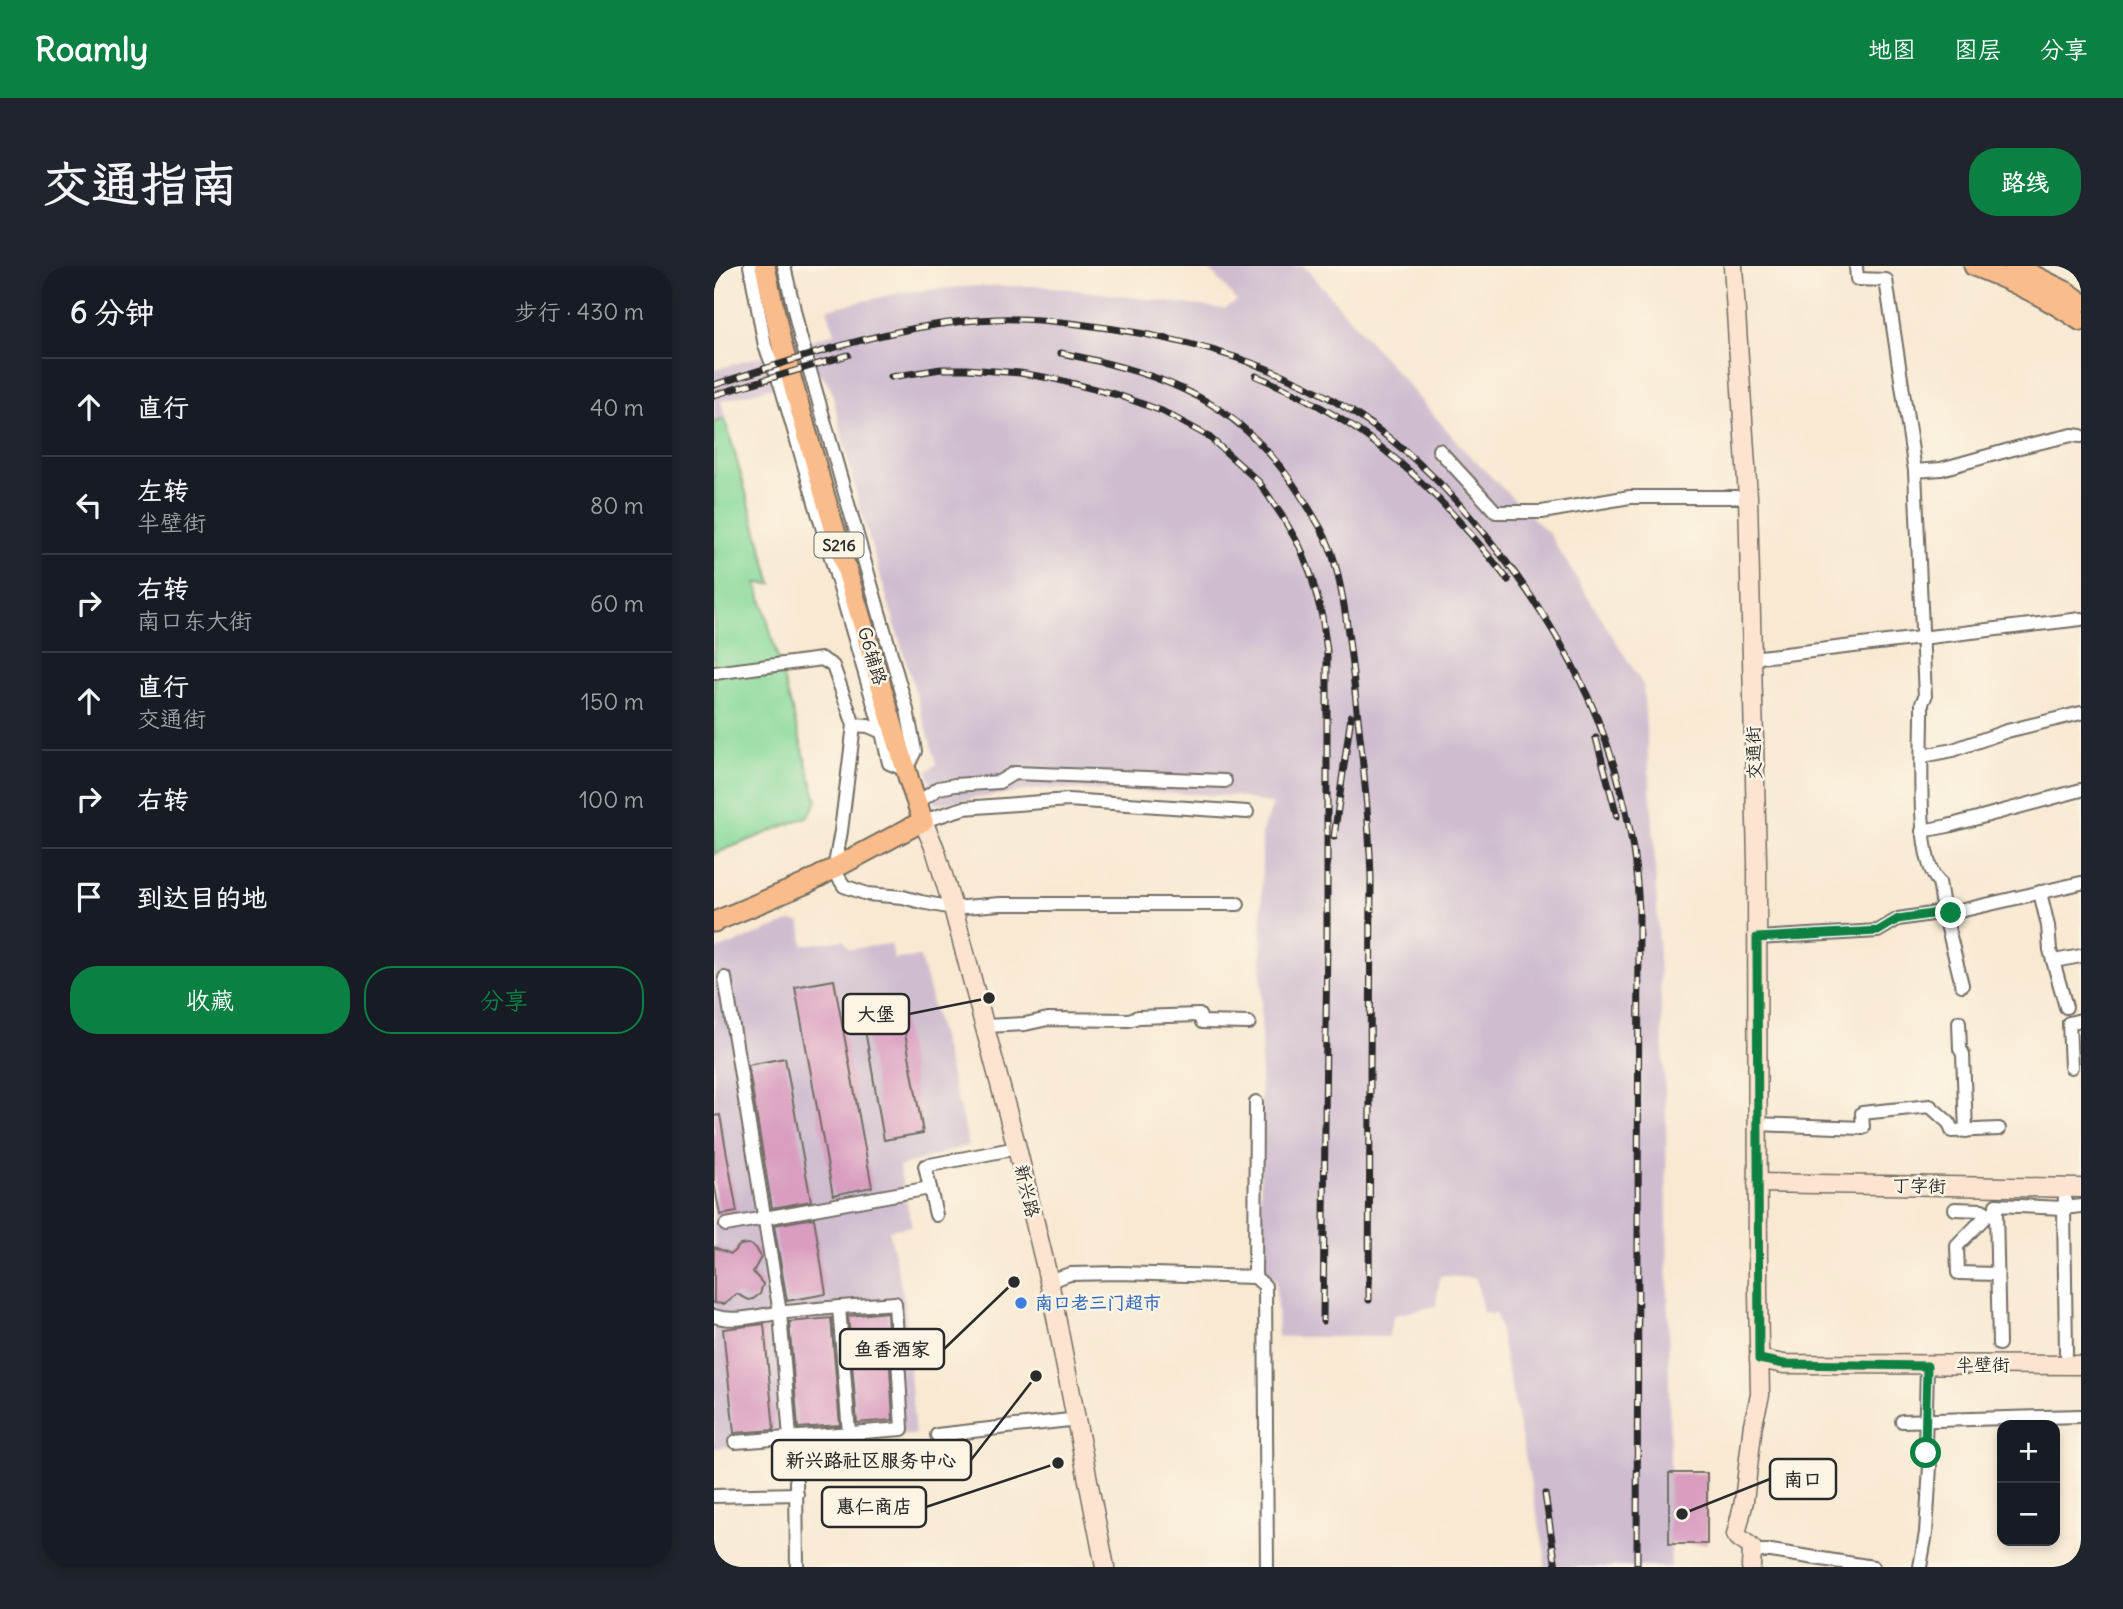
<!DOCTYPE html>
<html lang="zh">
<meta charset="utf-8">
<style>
:root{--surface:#171b24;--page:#20242c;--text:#f1f3f6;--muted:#9ea1a6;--line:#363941;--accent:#0b8043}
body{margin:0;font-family:Delius,"LXGW WenKai TC",sans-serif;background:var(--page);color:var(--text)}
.controls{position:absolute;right:21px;bottom:21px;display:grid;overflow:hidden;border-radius:14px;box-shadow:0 4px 10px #0003}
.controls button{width:63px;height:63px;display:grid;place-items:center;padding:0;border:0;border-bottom:2px solid var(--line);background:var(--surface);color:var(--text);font:35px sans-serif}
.stop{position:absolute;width:21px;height:21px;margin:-16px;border:5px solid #0b8043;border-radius:50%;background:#fff}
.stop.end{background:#0b8043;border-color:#fff;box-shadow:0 2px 7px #0008}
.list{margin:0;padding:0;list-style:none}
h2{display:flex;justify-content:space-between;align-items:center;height:91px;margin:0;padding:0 28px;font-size:30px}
h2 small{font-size:23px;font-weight:400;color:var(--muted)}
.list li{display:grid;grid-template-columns:46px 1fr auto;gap:21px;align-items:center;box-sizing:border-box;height:98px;padding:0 28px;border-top:2px solid var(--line)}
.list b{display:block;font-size:26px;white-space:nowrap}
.list p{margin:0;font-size:23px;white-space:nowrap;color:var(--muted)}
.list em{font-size:23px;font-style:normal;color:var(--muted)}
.actions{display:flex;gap:14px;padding:21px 28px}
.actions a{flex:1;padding:16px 0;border:2px solid var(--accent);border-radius:28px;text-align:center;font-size:24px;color:var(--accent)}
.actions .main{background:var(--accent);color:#fff}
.icon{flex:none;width:38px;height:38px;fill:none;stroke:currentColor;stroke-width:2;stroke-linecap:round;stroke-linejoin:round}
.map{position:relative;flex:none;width:1367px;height:1301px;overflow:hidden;border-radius:28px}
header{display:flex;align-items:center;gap:42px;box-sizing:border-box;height:98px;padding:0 35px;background:var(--accent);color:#fff}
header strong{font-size:33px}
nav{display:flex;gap:38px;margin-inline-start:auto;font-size:24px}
.intro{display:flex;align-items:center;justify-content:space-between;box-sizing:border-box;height:168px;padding:0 42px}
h1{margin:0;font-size:49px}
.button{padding:18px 32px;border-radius:28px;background:var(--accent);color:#fff;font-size:24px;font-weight:700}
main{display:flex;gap:42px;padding:0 42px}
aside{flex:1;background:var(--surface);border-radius:28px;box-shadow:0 4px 10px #0003}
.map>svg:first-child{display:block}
.industrial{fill:#cfbdcf}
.green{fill:#85d899;stroke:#588262;stroke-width:2}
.building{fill:#d99dc0}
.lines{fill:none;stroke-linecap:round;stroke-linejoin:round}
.street-casing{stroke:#736e65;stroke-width:16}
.secondary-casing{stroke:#736e65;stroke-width:21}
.primary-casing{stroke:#736e65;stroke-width:23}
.street{stroke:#fff;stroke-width:12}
.secondary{stroke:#fde4d0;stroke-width:18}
.primary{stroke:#f9bc8a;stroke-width:19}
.rail-casing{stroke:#2b2b2b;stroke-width:7}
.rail{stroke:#fcf5e5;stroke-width:4.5;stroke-dasharray:13;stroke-linecap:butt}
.route{stroke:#0b8043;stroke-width:9}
.shop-dot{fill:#3f7fe0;stroke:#fcf5e5;stroke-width:2.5}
.labels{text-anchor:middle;stroke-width:5;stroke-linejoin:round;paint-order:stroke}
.shield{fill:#fcf5e5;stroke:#6a6863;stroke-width:2}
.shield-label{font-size:16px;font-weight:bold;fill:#2b2b2b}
.street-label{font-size:18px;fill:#2b2b2b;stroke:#fcf5e5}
.shop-label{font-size:18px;font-weight:bold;fill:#366cbe;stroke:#fcf5e5;text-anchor:start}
.leader{fill:none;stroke:#2b2b2b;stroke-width:2.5}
.callout-dot{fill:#2b2b2b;stroke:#fcf5e5;stroke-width:2.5}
.callout{fill:#fcf5e5;stroke:#2b2b2b;stroke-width:2.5}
.callout-label{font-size:19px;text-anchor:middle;font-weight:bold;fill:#2b2b2b}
</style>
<header>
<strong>Roamly</strong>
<nav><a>地图</a><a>图层</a><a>分享</a></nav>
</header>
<div class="intro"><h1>交通指南</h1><a class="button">路线</a></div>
<main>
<aside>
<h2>6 分钟<small>步行 · 430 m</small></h2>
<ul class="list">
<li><svg class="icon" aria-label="ahead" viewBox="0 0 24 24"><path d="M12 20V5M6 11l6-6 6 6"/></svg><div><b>直行</b></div><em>40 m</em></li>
<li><svg class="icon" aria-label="left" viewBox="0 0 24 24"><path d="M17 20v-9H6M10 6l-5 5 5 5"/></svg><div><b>左转</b><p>半壁街</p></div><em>80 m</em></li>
<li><svg class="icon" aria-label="right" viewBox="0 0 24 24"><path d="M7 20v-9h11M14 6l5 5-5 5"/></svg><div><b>右转</b><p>南口东大街</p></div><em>60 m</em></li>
<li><svg class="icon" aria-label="ahead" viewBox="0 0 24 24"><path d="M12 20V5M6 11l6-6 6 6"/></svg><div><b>直行</b><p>交通街</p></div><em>150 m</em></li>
<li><svg class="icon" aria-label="right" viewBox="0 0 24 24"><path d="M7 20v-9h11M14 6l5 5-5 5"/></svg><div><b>右转</b></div><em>100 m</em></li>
<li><svg class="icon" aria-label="arrive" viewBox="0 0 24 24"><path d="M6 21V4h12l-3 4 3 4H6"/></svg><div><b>到达目的地</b></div></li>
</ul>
<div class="actions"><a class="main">收藏</a><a>分享</a></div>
</aside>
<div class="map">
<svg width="1367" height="1301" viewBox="0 0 1367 1301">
<rect width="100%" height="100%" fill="#fcf5e5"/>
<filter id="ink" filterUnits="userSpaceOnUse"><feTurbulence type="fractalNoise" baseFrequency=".0143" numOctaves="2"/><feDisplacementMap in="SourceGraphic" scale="14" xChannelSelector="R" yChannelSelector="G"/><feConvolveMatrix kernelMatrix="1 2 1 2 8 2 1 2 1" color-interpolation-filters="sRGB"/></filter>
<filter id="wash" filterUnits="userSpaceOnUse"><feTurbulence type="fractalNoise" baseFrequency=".00686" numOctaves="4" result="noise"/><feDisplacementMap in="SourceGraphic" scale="28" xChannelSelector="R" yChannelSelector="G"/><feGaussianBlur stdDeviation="1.57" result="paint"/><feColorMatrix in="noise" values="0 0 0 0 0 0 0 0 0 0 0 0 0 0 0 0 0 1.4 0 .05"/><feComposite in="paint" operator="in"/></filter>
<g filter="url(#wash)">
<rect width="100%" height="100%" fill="#f8e9d2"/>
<!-- industrial -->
<g class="industrial">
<polygon points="492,0 590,0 751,185 835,268 929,419 940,572 952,852 957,1301 830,1301 831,1287 782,1048 769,1047 762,1012 726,1010 722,1040 680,1049 674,1071 564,1071 562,1015 546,998 548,564 559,539 522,530 330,522 222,538 213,505 223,498 145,239 117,123 107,108 7,135 11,153 0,156 0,104 121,67 113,43 189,26 261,20 332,20 510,43 523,35"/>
<polygon points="78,655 87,656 89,679 130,674 135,683 177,678 180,693 206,691 255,879 185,901 198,960 175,964 190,1033 201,1169 0,1182 0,685"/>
</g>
<!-- green -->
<polygon class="green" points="11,153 58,318 43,317 103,535 95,550 0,588 0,156"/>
<g id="blocks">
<!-- building -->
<g class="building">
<polygon points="120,714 158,921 119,929 81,721"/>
<polygon points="187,745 209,867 170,874 149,752"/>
<polygon points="71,792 97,935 58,942 34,799"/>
<polygon points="6,849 23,946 6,949 0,916 0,850"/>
<polygon points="100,952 112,1028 73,1035 60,959"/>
<polygon points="35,978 42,982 47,991 39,1006 49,1018 46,1028 39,1033 35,1034 23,1028 10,1038 0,1037 0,981 17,988 26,979"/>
<polygon points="173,1046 179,1154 143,1157 134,1050"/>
<polygon points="117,1052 126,1159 84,1162 75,1056"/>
<polygon points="50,1058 60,1164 20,1167 9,1063"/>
<rect x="955" y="1207" width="38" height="71"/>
</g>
</g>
</g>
<g filter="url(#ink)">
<use href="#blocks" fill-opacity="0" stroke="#736e65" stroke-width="2"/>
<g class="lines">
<!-- street casing -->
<g class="street-casing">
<g id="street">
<polyline points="36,0 51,80 67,120 168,466 175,497 192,504 201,485 193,444 86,70 70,0"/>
<path d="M1142,0L1143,13L1172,14L1201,205L1211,431L1208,437C1209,473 1200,594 1225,616L1230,646L1248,719"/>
<polyline points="725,184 782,246 828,246 916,231 1034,231"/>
<polyline points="1201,205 1227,203 1306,181 1358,169 1367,170"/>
<polyline points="1038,392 1367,353"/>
<polyline points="0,407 108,393 119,400 140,459 127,565 120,604 130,620 153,628 189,631 207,636 239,642 286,638 524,638"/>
<polyline points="140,459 154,460 168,466"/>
<polyline points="1209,490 1239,484 1293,465 1367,447"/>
<polyline points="203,537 225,522 241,519 285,516 300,507 511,515"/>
<polyline points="209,555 250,542 354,534 533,546"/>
<polyline points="1208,565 1234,560 1367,524"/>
<polyline points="1326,626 1334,660 1336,684 1352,741"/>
<polyline points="1043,672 1164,665 1184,653 1230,646 1237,647 1367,617"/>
<polyline points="1340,695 1367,690"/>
<polyline points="11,712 66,1047 76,1172"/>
<polyline points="1245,756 1246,783 1249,788 1252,865"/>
<polyline points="272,760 311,758 334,753 415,754 424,751 485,749 488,756 535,757"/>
<polyline points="1357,801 1355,757 1367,754"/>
<polyline points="542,836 541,1011 551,1020 553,1301"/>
<polyline points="1043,858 1149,862 1148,847 1216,840 1235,857 1238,865 1285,863"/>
<polyline points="1352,922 1350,942 1352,1086"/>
<polyline points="1241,943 1268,944 1274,948"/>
<polyline points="1282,945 1285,1078"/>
<polyline points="222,949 211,900 303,882"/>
<polyline points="12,959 216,922"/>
<polyline points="1283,1008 1244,1007 1243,980 1274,948 1282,945 1282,939 1350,942 1367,940"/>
<polyline points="335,1015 356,1008 405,1007 541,1011"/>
<polyline points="125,1041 135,1167"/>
<path d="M0,1050C21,1057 44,1049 65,1047C104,1042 143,1040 181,1037L188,1163L21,1176"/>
<polyline points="1188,1155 1367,1150"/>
<polyline points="223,1169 364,1153"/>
<polyline points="82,1215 83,1301"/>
<polyline points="0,1230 83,1228"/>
<polyline points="1038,1291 1046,1285 1057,1285 1159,1301"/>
<polyline points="1206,1301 1212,1267 1216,1200 1211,1181 1213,1100"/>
</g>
</g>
<!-- secondary casing -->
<g class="secondary-casing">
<g id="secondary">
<path d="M1019,0L1034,231L1043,595L1044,1027L1046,1129L1039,1158L1030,1235L1022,1269C1027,1275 1033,1276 1038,1282L1037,1301"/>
<polyline points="209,555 221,583 239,642 303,882 335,1015 391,1301"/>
<polyline points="1043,917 1367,922"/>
<polyline points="1045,1093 1070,1098 1367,1099"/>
</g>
</g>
<!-- primary casing -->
<g class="primary-casing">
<g id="primary">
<path d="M1260,0C1297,14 1334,32 1367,55"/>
<polyline points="1300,0 1353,26 1367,36"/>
<polyline points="0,656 91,618 209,555 195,514 111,231 67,76 51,0"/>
</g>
</g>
<!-- street -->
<use href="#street" class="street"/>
<!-- secondary -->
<use href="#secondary" class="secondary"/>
<!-- primary -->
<use href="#primary" class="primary"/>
<!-- rail casing -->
<g class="rail-casing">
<g id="rail">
<path d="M347,87C455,109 528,135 589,233C601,252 614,272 620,294C632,337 636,382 641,426C648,487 655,549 657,611L655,1034"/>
<path d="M542,110C652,154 722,221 794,314"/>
<polyline points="177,111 227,103 253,103 306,107 341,113 404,129 448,145 494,170 545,216 568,250 586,281 597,309 608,350 613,385 613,665 609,1055"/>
<path d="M0,119C92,90 186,56 283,53C312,52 341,55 371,59C462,70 555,94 634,143C694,181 737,225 781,281C867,391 918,503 925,644L923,1301"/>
<polyline points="0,129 134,89"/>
<polyline points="882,472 903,550"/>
<polyline points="620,571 637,450"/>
<polyline points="831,1228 842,1301"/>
</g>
</g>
<!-- rail -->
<use href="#rail" class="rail"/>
</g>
</g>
<g class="lines" filter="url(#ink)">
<!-- route -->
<polyline class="route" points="1212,1187 1211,1181 1213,1100 1070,1098 1045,1093 1043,672 1164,665 1184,653 1230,646 1237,647"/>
</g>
<!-- markers -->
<circle class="shop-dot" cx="307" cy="1037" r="7"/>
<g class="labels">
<!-- shield labels -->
<rect class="shield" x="100.5" y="266.5" width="49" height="25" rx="5"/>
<g class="shield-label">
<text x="125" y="285">S216</text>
</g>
<!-- street labels -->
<g class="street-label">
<text transform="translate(158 390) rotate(73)" y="6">G6辅路</text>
<text transform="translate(1040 487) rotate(-92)" y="6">交通街</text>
<text transform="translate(1205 920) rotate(1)" y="6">丁字街</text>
<text transform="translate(313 925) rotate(77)" y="6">新兴路</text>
<text x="1269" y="1105">半壁街</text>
</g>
<!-- shop labels -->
<g class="shop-label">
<text x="321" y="1043">南口老三门超市</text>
</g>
</g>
<!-- callouts -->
<path class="leader" d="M275 732L195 748M300 1016L230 1083M322 1110L257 1194M968 1248L1056 1213M344 1197L212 1241"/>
<g class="callout-dot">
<circle cx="275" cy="732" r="7"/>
<circle cx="300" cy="1016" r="7"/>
<circle cx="322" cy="1110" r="7"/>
<circle cx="968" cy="1248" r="7"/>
<circle cx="344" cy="1197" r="7"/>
</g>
<g class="callout">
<rect x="129" y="728" width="66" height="40" rx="7"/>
<rect x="126" y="1063" width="104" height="40" rx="7"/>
<rect x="58" y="1174" width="199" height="40" rx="7"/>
<rect x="1056" y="1193" width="66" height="40" rx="7"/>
<rect x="108" y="1221" width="104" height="40" rx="7"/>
</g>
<g class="callout-label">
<text x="162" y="755">大堡</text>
<text x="178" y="1090">鱼香酒家</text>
<text x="157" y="1201">新兴路社区服务中心</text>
<text x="1089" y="1220">南口</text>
<text x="160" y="1247">惠仁商店</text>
</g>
</svg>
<div class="controls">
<button>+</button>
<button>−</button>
</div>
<div class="stop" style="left:1212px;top:1187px"></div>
<div class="stop end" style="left:1237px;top:647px"></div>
</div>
</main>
